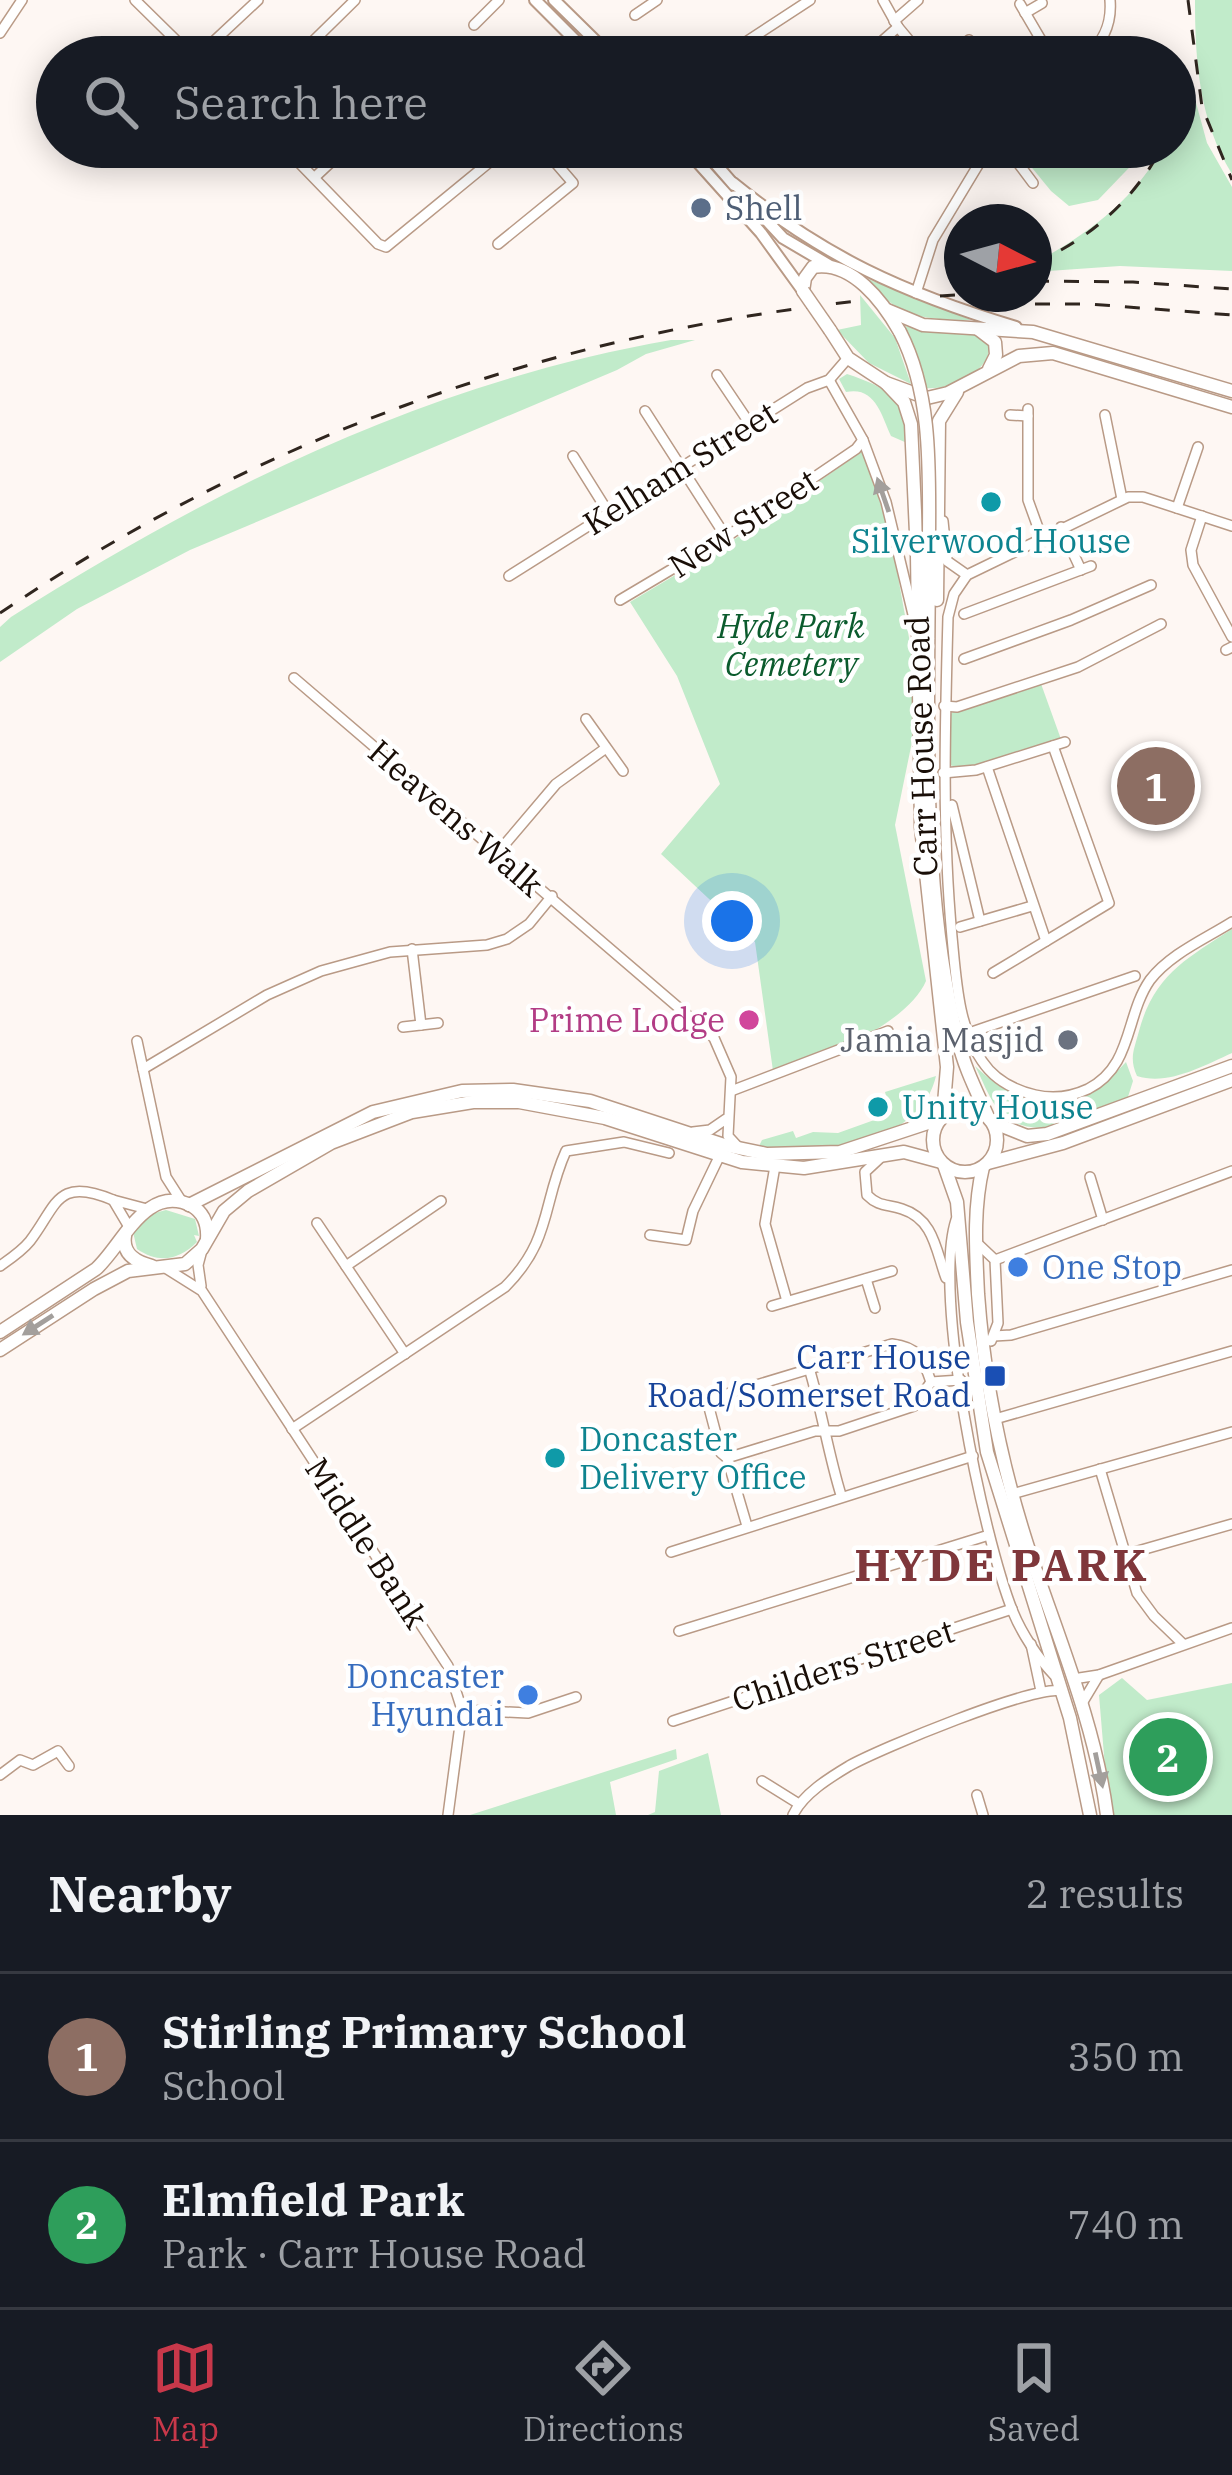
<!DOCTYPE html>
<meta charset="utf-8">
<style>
:root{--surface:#171b24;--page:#242831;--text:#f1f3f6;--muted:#9ea1a6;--line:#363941;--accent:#c8384a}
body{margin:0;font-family:"IBM Plex Serif",serif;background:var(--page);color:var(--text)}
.compass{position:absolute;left:944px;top:204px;width:108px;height:108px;border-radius:50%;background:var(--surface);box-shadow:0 6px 30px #0003;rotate:96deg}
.you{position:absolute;left:732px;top:921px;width:42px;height:42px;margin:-30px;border:9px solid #fff;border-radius:50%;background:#1a73e8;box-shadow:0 0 0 18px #1a73e833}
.badge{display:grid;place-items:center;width:78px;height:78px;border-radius:50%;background:var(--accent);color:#fff;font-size:39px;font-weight:700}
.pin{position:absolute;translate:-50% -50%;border:6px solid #fff;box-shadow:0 3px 12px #0006}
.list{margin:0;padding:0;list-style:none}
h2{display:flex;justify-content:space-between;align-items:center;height:156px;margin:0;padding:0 48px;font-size:51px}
h2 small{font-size:39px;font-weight:400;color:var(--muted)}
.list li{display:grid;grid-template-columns:78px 1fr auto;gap:36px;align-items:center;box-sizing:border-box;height:168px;padding:0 48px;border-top:3px solid var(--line)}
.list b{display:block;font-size:45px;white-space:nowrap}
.list p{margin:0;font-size:39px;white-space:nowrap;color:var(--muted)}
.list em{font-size:39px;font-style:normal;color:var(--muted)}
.icon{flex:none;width:66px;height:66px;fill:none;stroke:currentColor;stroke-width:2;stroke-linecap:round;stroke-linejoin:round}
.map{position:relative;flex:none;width:1232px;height:1815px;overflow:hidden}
.search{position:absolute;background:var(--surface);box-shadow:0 6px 30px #0003;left:36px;right:36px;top:36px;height:132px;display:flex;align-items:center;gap:30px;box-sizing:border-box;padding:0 42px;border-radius:66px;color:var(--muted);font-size:45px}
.sheet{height:492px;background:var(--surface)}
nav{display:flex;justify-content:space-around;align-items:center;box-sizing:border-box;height:168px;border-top:3px solid var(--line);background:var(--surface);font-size:33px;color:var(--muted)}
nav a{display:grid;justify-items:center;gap:6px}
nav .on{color:var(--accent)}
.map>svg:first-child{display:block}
.green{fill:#c1ebca}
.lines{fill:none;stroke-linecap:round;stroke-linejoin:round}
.minor-casing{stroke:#b99a86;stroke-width:12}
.major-casing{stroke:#b99a86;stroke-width:14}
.highway-casing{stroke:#b99a86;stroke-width:15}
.minor{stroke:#fff;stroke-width:9}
.major{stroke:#fff;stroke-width:10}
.highway{stroke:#fff;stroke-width:12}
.rail{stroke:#30261f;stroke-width:3;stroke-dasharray:15 15;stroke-linecap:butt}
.highway-bridge-casing{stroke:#b99a86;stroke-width:15;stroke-linecap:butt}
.highway-bridge{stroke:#fff;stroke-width:12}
.oneway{fill:#a39f9c}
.service-dot{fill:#5c6f8a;stroke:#fff;stroke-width:4.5}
.culture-dot{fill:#0f9aa8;stroke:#fff;stroke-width:4.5}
.hotel-dot{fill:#d1479c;stroke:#fff;stroke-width:4.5}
.worship-dot{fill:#6b7280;stroke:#fff;stroke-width:4.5}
.shop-dot{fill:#3f7fe0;stroke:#fff;stroke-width:4.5}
.transit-dot{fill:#1a4fb4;stroke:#fff;stroke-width:4.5}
.labels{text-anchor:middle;stroke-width:9;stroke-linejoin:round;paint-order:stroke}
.service-label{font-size:33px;fill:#4e5e75;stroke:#fff;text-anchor:start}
.street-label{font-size:33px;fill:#190e07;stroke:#fff}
.culture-label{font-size:33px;fill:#0d838f;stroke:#fff;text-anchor:start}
.park-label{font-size:33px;font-style:italic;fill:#0b5b2d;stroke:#fff}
.hotel-label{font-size:33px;fill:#b23c85;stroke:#fff;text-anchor:end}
.worship-label{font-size:33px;fill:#5b616d;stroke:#fff;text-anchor:end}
.shop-label{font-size:33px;fill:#366cbe;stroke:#fff;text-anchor:start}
.transit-label{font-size:33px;fill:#164399;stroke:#fff;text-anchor:end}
.district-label{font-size:45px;font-weight:bold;letter-spacing:3px;fill:#7f373b;stroke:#fff}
</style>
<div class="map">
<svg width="1232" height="1815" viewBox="0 0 1232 1815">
<rect width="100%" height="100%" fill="#fef7f3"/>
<!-- green -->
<g class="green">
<path d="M1195,0H1232V174C1199,121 1195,61 1195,0Z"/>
<path d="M1192,88L1207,143L1232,187V271L1120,266L1034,272V265L1046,269L1042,259C1092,231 1135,198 1163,147H1175V124Z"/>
<polygon points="1015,147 1149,147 1098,200 1069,206 1051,191"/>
<path d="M868,279L971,320C926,320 895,318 868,279Z"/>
<polygon points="860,295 895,338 911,384 869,363 837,330 861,325"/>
<path d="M905,326C934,335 963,325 989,342C994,371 950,391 925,388Z"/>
<path d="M671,340H695L646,354L617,370L190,550L77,609L0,662V627L11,617C216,487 430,382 671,340Z"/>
<path d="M847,374C889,388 904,398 907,443L891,436C881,414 875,386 846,392L839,379Z"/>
<path d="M863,451L890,532L913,660L914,732L895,825L926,981C907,1025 819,1060 774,1078L755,942L661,854L720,784L677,676L630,602L729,543Z"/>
<polygon points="1040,681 1062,742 967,771 950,765 951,714 957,707"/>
<path d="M1232,929V1053C1203,1066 1168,1086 1137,1076C1129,1058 1134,1050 1139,1031C1154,975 1186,959 1232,929Z"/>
<path d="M1126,1062L1133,1081L1127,1100C1087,1114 1031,1150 997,1108C988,1096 982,1079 975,1066C1029,1117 1076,1116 1126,1062Z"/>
<path d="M936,1076C919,1147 819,1154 759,1146L762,1140L793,1131L796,1138L813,1132L838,1133L891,1114L885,1092Z"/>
<path d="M166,1210L195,1219L199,1236L194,1235L197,1242C179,1260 159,1264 137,1249L133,1232L151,1214Z"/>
<polygon points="1122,1678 1147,1700 1232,1683 1232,1815 1109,1815 1099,1695"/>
<polygon points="676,1749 677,1759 610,1782 616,1815 470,1815"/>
<polygon points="708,1753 721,1815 648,1815 655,1812 659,1771"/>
</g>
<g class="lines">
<!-- minor casing -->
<g class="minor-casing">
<g id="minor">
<polyline points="135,0 193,57"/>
<polyline points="883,0 898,27 923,57"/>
<polyline points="1020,4 1051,57"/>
<polyline points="1025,13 1042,3"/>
<polyline points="635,15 657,0"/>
<polyline points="894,21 918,0"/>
<polyline points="474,25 499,0"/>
<polyline points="0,33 22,0"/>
<polyline points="197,57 258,0"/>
<polyline points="297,57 355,0"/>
<polyline points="723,57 810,0"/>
<polyline points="864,57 898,27"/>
<polyline points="947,57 969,40"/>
<path d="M1085,57C1104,42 1112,24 1110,0"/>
<polyline points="284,147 378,244 386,247 508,147"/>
<polyline points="1006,147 1033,183"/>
<polyline points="763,149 765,147"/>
<polyline points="315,177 347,147"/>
<polyline points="498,244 573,183 542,147"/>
<polyline points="916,293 933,240 989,147"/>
<polyline points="717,375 750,424"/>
<polyline points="829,380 863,440 886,502 916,627"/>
<polyline points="1028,409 1028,500 1041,536"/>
<polyline points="645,411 726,537"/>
<polyline points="1010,415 1028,416"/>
<polyline points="1105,415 1122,499"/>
<polyline points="573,456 608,512"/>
<polyline points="1177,508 1198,447"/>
<polyline points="1202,516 1191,550 1193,565 1232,637"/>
<polyline points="943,521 947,561 967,575"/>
<path d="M1232,526L1143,497H1128L967,575L954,594L948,617C945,725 942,830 952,937C956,977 958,1028 982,1061C994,1079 1014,1090 1035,1095C1053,1099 1071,1097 1088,1089C1133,1066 1125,1016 1150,980C1170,954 1205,939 1232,922"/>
<polyline points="1061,527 1081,570"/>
<polyline points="509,576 807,388 829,380 848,358"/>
<polyline points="620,600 726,537 856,449 863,440"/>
<polyline points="964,614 1091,566"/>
<polyline points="1226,650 1232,647"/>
<polyline points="964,659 1071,620 1151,585"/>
<polyline points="294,678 714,1038 731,1077 728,1136 739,1148"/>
<polyline points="944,706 957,707 1078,667 1161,624"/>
<polyline points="586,719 623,771"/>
<polyline points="987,767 1046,941"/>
<polyline points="943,773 976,770 1065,742"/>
<polyline points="952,805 980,921"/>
<polyline points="500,850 556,784 606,748"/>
<polyline points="960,927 1032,906"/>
<polyline points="412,949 421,1025"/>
<polyline points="993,973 1109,903 1053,746"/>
<polyline points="403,1027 438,1023"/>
<polyline points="969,1033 1135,976"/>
<polyline points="137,1041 166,1177 182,1202"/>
<polyline points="143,1069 267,995 321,971 390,952 487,945 507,939 529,924 552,896"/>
<polyline points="731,1091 888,1031"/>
<polyline points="693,1132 710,1130 726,1119"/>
<path d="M879,1159L865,1172L867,1195C879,1207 887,1204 902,1209C934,1219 936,1251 946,1278"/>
<polyline points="775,1166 765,1224 787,1301"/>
<polyline points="1090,1177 1103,1220"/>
<path d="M956,1220C932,1294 983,1537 1013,1612C1022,1634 1038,1658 1054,1675"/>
<polyline points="317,1223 405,1354"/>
<polyline points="129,1227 113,1200 147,1209"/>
<polyline points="650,1235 686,1240 693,1211 719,1157"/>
<polyline points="976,1242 995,1260 998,1323 991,1341"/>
<polyline points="995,1260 1232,1171"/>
<path d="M0,1266C10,1259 22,1251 30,1241C57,1206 56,1176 113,1200"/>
<polyline points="346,1266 441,1201"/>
<polyline points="167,1269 202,1291 448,1666 462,1710 448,1815"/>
<polyline points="866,1279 875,1308"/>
<polyline points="201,1286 198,1265 202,1250"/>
<polyline points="772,1306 892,1271"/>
<polyline points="994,1336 1011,1335 1232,1270"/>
<path d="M809,1368C822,1411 828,1453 841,1495"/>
<polyline points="931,1382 961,1380"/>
<polyline points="995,1419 1232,1351"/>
<path d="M292,1429L505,1287C552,1240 542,1204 566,1151L624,1142L669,1153"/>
<polyline points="727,1458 815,1431 839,1431 914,1406 931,1382"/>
<polyline points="1100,1469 1137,1593 1154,1616 1183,1644"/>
<polyline points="1012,1494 1232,1432"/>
<path d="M747,1526L727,1458L721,1453L707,1400L892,1344C918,1347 923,1358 931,1382"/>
<polyline points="671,1552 973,1456"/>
<polyline points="1124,1555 1232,1524"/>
<polyline points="679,1631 989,1535"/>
<polyline points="1031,1644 1041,1691"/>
<polyline points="1073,1679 1099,1675 1232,1628"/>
<polyline points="1081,1705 1099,1675"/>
<polyline points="462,1710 528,1713 576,1697"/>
<polyline points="673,1721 1012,1609"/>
<polyline points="0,1775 20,1760 33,1765 58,1751 69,1766"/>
<polyline points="762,1781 799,1804"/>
<polyline points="977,1795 983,1815"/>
<path d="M793,1815C803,1794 829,1778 849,1766C879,1749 1036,1684 1061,1691"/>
</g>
</g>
<!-- major casing -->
<g class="major-casing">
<g id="major">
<polyline points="535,0 592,57"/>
<polyline points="554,0 612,57"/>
<polyline points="684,147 761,233 803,291"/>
<polyline points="701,147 734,185"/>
<path d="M733,183C824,257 903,293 1016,327"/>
<polyline points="755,208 783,238 829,265"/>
</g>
</g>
<!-- highway casing -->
<g class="highway-casing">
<g id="highway">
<path d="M803,291L805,278L813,267C852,260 883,302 900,332"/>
<polyline points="887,310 923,325 1033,332 1232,391"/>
<polyline points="978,329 995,342 996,355 989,369"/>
<polyline points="830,330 848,358 886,383 927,398 948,393 1019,356 1053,353 1232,407"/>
<polyline points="886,383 904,402 911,424 917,555 921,827 947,1067 943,1116"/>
<path d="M929,544C929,702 919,887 958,1040C964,1067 977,1092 988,1117"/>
<polyline points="937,600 939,421 957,392"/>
<circle cx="965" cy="1140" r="32"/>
<polyline points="992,1122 1027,1136 1047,1134 1232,1066"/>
<polyline points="988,1163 1063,1143 1232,1080"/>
<polyline points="944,1165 957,1202 967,1322 987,1452 1070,1718 1090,1815"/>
<path d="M983,1167C973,1208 976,1251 978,1294C984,1378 1001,1463 1027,1544C1056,1633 1095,1722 1107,1815"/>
<polyline points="189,1205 373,1112 462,1091 513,1090 590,1101 724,1145 767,1154 840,1152 940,1119"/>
<path d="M125,1236C122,1254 136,1262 152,1266"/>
<path d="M0,1332L96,1269C122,1246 146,1182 192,1206C204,1213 208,1225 207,1239"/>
<polyline points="0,1350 94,1289 128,1271 185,1264 202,1249 224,1211 248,1191 331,1143 412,1112 473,1102 519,1102 605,1118 742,1162 804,1168 904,1152 941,1162"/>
</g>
</g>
<!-- minor -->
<use href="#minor" class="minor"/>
<!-- major -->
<use href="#major" class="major"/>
<!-- highway -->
<use href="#highway" class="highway"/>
<!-- rail -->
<g class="rail">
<polyline points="1188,0 1202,107 1232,180"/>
<polyline points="1175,117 1185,66"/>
<path d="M1034,263C1088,241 1135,199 1162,147"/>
<polyline points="1034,281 1133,282 1232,289"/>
<polyline points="940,296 971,294"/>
<polyline points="975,304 1089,304 1232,315"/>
<path d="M0,613C263,436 543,336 858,301"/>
</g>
<!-- highway-bridge casing -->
<g class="highway-bridge-casing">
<g id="highway-bridge">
<polyline points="803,291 830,330"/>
<path d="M900,332C933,396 929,473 929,544"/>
</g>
</g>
<!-- highway-bridge -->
<use href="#highway-bridge" class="highway-bridge"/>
</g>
<!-- one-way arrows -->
<defs><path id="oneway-solid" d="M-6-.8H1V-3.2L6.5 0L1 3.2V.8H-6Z" transform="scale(3)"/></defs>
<g class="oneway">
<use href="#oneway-solid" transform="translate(883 495) rotate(-109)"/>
<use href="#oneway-solid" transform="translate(38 1325) rotate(147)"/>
<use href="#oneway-solid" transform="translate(1099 1770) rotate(78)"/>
</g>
<!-- markers -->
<circle class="service-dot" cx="701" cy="208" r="12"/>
<g class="culture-dot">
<circle cx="991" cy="502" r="12"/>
<circle cx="878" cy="1107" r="12"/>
<circle cx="555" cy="1458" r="12"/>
</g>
<circle class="hotel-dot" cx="749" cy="1020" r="12"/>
<circle class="worship-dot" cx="1068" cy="1040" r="12"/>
<g class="shop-dot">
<circle cx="1018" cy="1267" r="12"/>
<circle cx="528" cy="1695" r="12"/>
</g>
<rect class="transit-dot" x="983" y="1364" width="24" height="24" rx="6"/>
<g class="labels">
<!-- service labels -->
<g class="service-label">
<text x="725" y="220">Shell</text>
</g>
<!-- street labels -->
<g class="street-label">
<text transform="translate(680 468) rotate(-32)" y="12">Kelham Street</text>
<text transform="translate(743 523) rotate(-33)" y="12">New Street</text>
<text transform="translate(921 746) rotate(-92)" y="12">Carr House Road</text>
<text transform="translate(456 818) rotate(41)" y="12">Heavens Walk</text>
<text transform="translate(367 1543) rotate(57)" y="12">Middle Bank</text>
<text transform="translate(843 1665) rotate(-18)" y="12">Childers Street</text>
</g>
<!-- culture labels -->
<g class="culture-label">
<text x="991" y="553" text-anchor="middle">Silverwood House</text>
<text x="902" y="1119">Unity House</text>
<text x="579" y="1451">Doncaster<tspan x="579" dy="38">Delivery Office</tspan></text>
</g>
<!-- park labels -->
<g class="park-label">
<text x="791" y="638">Hyde Park<tspan x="791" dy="38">Cemetery</tspan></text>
</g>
<!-- hotel labels -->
<g class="hotel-label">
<text x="725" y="1032">Prime Lodge</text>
</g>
<!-- worship labels -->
<g class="worship-label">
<text x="1044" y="1052">Jamia Masjid</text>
</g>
<!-- shop labels -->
<g class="shop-label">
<text x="1042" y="1279">One Stop</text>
<text x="504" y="1688" text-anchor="end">Doncaster<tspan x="504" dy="38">Hyundai</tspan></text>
</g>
<!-- transit labels -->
<g class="transit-label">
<text x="971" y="1369">Carr House<tspan x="971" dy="38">Road/Somerset Road</tspan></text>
</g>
<!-- district labels -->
<g class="district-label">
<text x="1002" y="1581">HYDE PARK</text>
</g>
</g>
</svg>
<svg class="compass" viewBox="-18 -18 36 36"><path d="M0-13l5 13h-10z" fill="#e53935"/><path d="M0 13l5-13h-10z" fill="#9ea1a6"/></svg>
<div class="you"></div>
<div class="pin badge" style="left:1156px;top:786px;background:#8d6e63">1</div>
<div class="pin badge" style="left:1168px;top:1757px;background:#2e9e5b">2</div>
<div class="search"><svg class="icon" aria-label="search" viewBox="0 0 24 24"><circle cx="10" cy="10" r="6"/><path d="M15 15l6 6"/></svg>Search here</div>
</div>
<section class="sheet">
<h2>Nearby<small>2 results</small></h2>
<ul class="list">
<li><span class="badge" style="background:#8d6e63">1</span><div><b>Stirling Primary School</b><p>School</p></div><em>350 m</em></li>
<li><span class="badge" style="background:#2e9e5b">2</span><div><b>Elmfield Park</b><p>Park · Carr House Road</p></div><em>740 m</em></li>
</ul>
</section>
<nav>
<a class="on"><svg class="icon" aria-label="map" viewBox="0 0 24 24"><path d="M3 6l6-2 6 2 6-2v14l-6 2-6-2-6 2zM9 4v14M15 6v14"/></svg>Map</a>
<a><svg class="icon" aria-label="directions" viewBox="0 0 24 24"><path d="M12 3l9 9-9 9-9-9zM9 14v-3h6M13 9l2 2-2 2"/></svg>Directions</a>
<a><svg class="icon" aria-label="saved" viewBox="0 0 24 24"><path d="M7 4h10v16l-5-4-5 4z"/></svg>Saved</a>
</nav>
